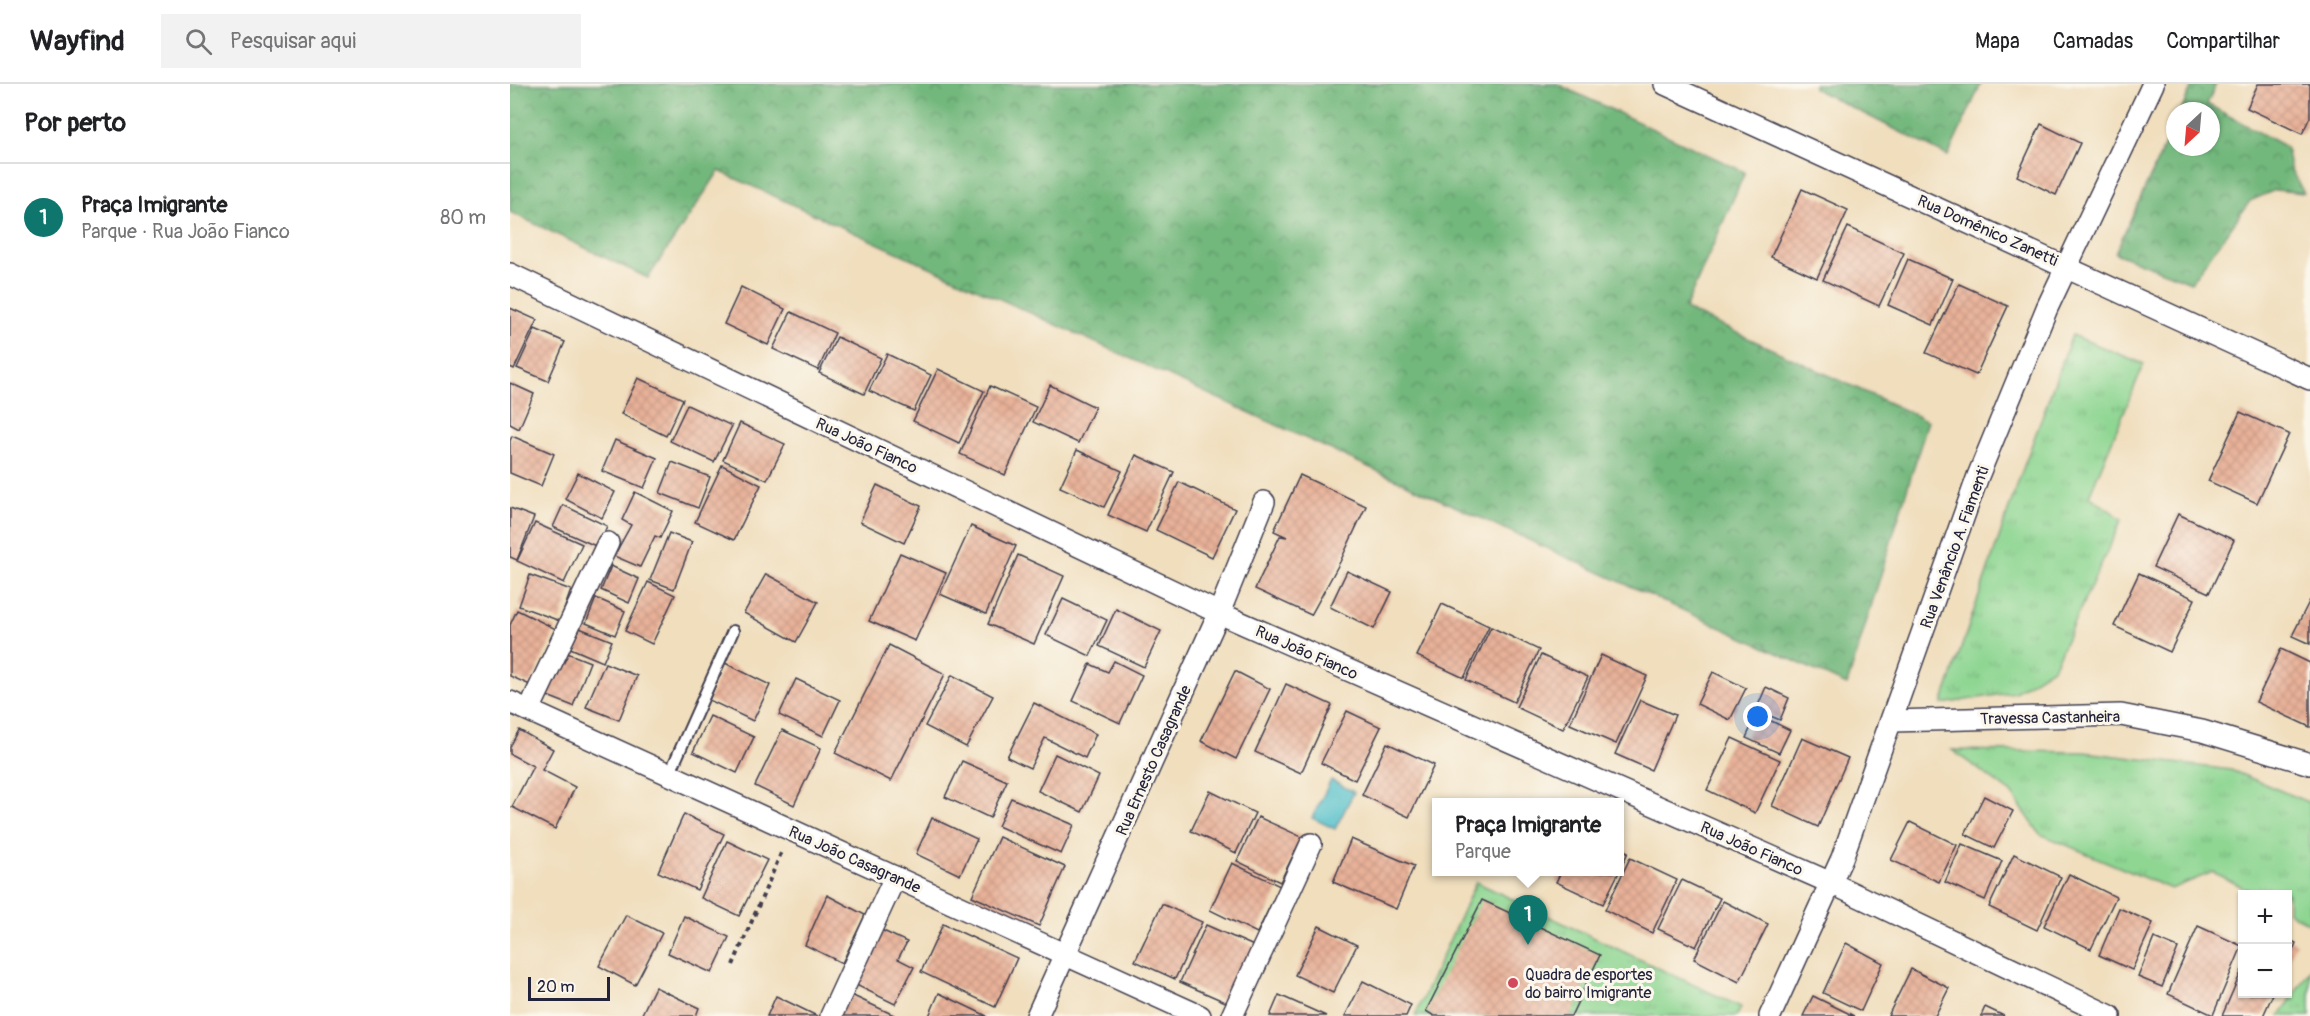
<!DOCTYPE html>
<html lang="pt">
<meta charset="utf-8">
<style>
:root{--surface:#fff;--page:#f2f2f2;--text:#202124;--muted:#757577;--line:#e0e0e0;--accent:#0f766e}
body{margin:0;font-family:Pangolin,sans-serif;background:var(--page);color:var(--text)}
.controls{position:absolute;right:18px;bottom:18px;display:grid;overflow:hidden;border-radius:0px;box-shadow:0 2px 4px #0004}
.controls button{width:54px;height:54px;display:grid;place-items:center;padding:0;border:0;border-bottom:2px solid var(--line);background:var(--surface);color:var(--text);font:30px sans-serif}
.compass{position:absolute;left:1656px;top:18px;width:54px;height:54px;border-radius:50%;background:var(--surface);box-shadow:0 2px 4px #0004;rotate:206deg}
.scale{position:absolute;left:18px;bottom:15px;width:82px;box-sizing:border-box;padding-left:6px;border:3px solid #22223b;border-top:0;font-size:16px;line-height:21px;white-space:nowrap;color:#22223b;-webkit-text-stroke:4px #fbf7ec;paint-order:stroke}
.you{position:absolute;left:1248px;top:633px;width:21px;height:21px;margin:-15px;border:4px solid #fff;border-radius:50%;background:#1a73e8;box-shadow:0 0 0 9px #1a73e833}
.badge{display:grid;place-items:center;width:39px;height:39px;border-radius:50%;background:var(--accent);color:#fff;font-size:20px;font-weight:700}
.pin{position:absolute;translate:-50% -50px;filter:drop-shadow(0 2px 3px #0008)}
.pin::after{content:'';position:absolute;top:32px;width:21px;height:18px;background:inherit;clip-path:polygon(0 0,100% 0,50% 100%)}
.popup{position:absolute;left:922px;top:714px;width:192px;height:78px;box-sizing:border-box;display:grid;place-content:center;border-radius:0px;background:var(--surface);filter:drop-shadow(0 2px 4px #0005);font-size:20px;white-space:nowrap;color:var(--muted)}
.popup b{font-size:22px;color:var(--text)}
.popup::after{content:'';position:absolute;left:50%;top:100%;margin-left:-12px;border:12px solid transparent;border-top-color:var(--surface)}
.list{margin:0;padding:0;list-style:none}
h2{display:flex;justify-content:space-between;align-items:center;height:78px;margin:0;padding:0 24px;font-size:26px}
h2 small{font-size:20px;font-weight:400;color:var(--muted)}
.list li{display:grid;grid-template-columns:39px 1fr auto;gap:18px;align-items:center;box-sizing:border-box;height:108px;padding:0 24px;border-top:2px solid var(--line)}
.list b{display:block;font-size:22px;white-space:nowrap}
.list p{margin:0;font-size:20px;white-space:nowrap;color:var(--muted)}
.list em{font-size:20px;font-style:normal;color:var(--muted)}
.icon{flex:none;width:33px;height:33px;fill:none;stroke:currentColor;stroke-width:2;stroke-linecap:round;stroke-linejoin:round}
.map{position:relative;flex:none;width:1800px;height:932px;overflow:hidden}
header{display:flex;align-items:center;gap:36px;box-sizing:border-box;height:84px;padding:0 30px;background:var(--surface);border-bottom:2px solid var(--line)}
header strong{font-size:28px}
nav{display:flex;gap:33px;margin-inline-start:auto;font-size:21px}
.search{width:420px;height:54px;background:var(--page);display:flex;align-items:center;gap:15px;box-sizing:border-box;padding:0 21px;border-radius:0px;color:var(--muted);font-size:22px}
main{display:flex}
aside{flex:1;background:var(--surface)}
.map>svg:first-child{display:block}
.grass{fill:url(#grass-tufts);stroke:#587c66;stroke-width:1.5}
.forest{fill:url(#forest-crowns);stroke:#4a6c5c;stroke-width:1.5}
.water{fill:#53c0ca;stroke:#3a7182;stroke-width:1.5}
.building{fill:url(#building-cross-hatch)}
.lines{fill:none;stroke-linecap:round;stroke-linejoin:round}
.lane-casing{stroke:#413e4e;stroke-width:14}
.street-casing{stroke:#413e4e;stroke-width:24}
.path{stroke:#413e4e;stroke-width:4;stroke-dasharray:4.5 4.5;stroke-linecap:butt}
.lane{stroke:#fff;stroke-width:10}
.street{stroke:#fff;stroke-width:21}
.poi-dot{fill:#d1495b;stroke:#fbf7ec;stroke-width:2}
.labels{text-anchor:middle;stroke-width:6;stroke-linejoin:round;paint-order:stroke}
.street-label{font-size:16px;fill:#22223b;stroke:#fbf7ec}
.poi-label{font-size:16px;fill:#22223b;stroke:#fbf7ec;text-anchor:start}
</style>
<header>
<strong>Wayfind</strong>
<div class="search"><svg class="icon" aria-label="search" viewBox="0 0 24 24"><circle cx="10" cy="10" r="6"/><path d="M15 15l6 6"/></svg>Pesquisar aqui</div>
<nav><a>Mapa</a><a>Camadas</a><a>Compartilhar</a></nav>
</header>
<main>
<aside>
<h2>Por perto<small></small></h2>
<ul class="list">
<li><span class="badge">1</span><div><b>Praça Imigrante</b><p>Parque · Rua João Fianco</p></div><em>80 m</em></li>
</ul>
</aside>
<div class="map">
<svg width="1800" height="932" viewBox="0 0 1800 932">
<defs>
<pattern id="grass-tufts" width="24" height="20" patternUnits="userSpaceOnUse" patternTransform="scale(1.5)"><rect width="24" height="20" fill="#8ed692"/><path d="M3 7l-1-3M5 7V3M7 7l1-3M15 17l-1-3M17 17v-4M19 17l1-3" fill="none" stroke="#7ab77f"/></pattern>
<pattern id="forest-crowns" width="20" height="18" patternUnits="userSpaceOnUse" patternTransform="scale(1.5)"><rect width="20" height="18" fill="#72b77c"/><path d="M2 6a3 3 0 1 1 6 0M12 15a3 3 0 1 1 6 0" fill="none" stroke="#5d9467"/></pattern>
<pattern id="building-cross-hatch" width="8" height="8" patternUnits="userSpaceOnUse" patternTransform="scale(1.5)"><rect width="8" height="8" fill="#e8b198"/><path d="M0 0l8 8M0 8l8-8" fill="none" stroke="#c79884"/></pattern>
</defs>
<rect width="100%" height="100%" fill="#fbf7ec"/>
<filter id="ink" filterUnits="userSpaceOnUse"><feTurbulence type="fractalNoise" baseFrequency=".0167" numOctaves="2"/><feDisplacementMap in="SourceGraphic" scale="12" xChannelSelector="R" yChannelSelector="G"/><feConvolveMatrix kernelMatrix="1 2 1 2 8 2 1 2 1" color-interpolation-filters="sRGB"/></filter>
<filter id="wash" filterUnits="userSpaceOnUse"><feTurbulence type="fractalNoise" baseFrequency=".008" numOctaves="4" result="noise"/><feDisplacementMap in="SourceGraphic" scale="24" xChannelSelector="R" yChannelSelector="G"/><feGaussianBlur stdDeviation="1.35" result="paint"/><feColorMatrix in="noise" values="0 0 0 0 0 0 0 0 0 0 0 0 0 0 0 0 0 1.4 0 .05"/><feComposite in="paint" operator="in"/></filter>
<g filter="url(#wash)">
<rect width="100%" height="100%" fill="#f0debd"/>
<!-- grass -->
<g class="grass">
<polygon points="1562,251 1634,280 1579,412 1612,435 1543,584 1505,608 1432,620 1507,401"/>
<polygon points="1442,666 1574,668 1721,686 1800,719 1800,840 1778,828 1778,810 1746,810 1703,788 1661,805 1530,750 1501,709"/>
<polygon points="966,798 1231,923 1227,932 905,932"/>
<polygon points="1800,886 1800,932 1770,932"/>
</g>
<!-- forest -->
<g class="forest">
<polygon points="0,0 1047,0 1235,88 1175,225 1418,337 1337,601 209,87 138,194 0,128"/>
<polygon points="1304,0 1471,0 1438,72 1303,4"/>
<polygon points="1683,0 1706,0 1697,20 1776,63 1780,84 1794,109 1765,106 1740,117 1681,198 1605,169 1665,39 1665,63 1701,63 1701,27 1671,27"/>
</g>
<!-- water -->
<polygon class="water" points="821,696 844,708 825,745 802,734"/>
<g id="blocks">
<!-- building -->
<g class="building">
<polygon points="1748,0 1800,0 1800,33 1792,50 1737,24"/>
<polygon points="1531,40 1570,59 1546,111 1507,92"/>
<polygon points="1292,105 1338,126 1307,194 1261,173"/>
<polygon points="1338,143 1394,169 1369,222 1313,196"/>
<polygon points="1398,175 1443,195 1423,241 1378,221"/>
<polygon points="1449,200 1498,222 1466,291 1416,269"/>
<polygon points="231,203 275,225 258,261 214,240"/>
<polygon points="0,224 27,236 4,285 0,283"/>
<polygon points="281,228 325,249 308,286 263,265"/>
<polygon points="25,245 55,258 38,297 7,284"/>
<polygon points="327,253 371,274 354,310 309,289"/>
<polygon points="377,270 421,291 404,327 359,307"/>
<polygon points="428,285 474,307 449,359 403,337"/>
<polygon points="128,294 173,315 156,352 111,330"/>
<polygon points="0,299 24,310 9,345 0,340"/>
<polygon points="540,301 585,323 568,359 523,338"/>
<polygon points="480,302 526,323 495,391 450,370"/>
<polygon points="177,321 222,342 204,378 160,357"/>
<polygon points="1730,328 1779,350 1747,419 1698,397"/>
<polygon points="230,339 275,360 257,396 213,376"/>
<polygon points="2,352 44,370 31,402 0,389 0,357"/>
<polygon points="105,356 147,374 134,404 92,387"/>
<polygon points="567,366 612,387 594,423 550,403"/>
<polygon points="626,371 664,388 636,448 598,431"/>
<polygon points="162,378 200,393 188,424 150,409"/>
<polygon points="212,381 251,401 224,456 185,438"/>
<polygon points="68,389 105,408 92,434 55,415"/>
<polygon points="790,391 856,422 830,478 801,531 745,505 770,452 777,453 764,447"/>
<polygon points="669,398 725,425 702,473 646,446"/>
<polygon points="367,401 411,422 394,459 350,438"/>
<polygon points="125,408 163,427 150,454 145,452 130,483 104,472 121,441 112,436"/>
<polygon points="53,421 97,442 88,463 43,443"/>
<polygon points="0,424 24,433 7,476 0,473"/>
<polygon points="1668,430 1724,456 1699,509 1643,483"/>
<polygon points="25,439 72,460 54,499 7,477"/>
<polygon points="461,442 506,462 476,530 430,510"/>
<polygon points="159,449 182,458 164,505 140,496"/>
<polygon points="390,469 436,489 405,557 359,537"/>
<polygon points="508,471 554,492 524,560 478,540"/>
<polygon points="101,482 129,495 119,519 91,506"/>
<polygon points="837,487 882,508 864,545 820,523"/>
<polygon points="1629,489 1685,515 1660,568 1604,542"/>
<polygon points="256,490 308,518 286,558 234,529"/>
<polygon points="20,491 61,506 50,537 9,522"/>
<polygon points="138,498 165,511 142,560 115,547"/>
<polygon points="86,514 115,527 105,551 76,539"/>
<polygon points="553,515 597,536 580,572 536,551"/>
<polygon points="1800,516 1800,560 1782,552"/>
<polygon points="932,520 979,542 954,594 907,572"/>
<polygon points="606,525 651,547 634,583 589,562"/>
<polygon points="7,526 46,545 20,601 0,592 0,541"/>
<polygon points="67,543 102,557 93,578 58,563"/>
<polygon points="981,543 1029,566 1004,618 956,596"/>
<polygon points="379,561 435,590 381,697 325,669"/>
<polygon points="1771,565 1800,579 1800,643 1746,618"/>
<polygon points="52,567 80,578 63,622 35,611"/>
<polygon points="1031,571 1078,593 1053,645 1006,623"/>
<polygon points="1091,571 1137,592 1106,660 1060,640"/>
<polygon points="604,577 632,591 610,639 563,617 580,580 598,588"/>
<polygon points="95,579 127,592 109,636 76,623"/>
<polygon points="215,579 260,601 243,637 199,616"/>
<polygon points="725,587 760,605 726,675 691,657"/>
<polygon points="1203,588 1236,604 1220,636 1187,620"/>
<polygon points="442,591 483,612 456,663 415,642"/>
<polygon points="286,595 330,616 313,652 269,631"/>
<polygon points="776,600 822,621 791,689 745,668"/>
<polygon points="1256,603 1279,614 1270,636 1246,626"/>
<polygon points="1130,616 1165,631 1141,686 1105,670"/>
<polygon points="524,619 586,650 575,674 535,654 520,684 497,673"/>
<polygon points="837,627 871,643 845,696 811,679"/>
<polygon points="1247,630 1280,646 1269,669 1236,654"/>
<polygon points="200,632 244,653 227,689 183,668"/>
<polygon points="9,646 43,665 32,686 65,703 45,745 2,723 23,682 0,670 0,663"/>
<polygon points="272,646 311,664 284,721 245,702"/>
<polygon points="1222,654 1270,676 1245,729 1197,706"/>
<polygon points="1292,654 1338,674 1308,743 1262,722"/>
<polygon points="877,659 924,681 899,733 852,711"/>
<polygon points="545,670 589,692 572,728 528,707"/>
<polygon points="452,677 497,697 480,734 435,713"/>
<polygon points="700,707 745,729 726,769 681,747"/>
<polygon points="1474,712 1503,727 1484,764 1455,750"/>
<polygon points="501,714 564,741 551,770 488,742"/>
<polygon points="174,730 214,750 187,806 148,788"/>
<polygon points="748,733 792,753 770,798 727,777"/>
<polygon points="422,734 467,755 450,791 406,770"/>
<polygon points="1400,738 1447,761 1429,798 1381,776"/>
<polygon points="489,753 555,783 529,842 462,812"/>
<polygon points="841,755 904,782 886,825 823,798"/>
<polygon points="217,757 257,776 229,832 191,814"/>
<polygon points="1452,760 1492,777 1475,816 1435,798"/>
<polygon points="1110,764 1118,768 1110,786"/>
<polygon points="1504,770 1551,793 1527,846 1479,823"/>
<polygon points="1120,774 1167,796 1142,849 1095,826"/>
<polygon points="722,779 770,802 747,849 700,826"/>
<polygon points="1051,788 1109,788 1093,820 1046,798"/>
<polygon points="1559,790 1606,813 1581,865 1534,842"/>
<polygon points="1172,796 1210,814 1186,863 1148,845"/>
<polygon points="317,811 355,831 332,879 295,861"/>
<polygon points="972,816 1090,871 1061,932 924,932 916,927"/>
<polygon points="1213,817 1258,840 1229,898 1184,875"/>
<polygon points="652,820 692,838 665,895 625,877"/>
<polygon points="1609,824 1643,839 1622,886 1589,871"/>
<polygon points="116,831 152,849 125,901 89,882"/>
<polygon points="174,832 219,853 202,889 158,869"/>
<polygon points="433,840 507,874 485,923 411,888"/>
<polygon points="696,841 746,863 720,920 670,898"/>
<polygon points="809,842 847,861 823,909 785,891"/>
<polygon points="1688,842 1732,862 1703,931 1658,910"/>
<polygon points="369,845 397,858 388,875 404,883 385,920 342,899"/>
<polygon points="1644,854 1668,864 1652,903 1628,893"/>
<polygon points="1778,855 1786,859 1778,878"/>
<polygon points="1336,859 1373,879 1351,927 1313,909"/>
<polygon points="1401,885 1439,904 1425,932 1378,932"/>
<polygon points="1732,886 1732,910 1763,910 1753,932 1712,932"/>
<polygon points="853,897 901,921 896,932 835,932"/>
<polygon points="145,903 189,924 186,932 131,932"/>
<polygon points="429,909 477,932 419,932"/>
<polygon points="339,910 386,932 329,932"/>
<polygon points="769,911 816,932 760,932"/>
<polygon points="266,912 307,932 257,932"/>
<polygon points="1303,912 1344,932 1293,932"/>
<polygon points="1475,923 1494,932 1471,932"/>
</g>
</g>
</g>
<g filter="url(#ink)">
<use href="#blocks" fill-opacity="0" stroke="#413e4e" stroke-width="1.5"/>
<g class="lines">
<!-- lane casing -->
<g class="lane-casing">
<polyline id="lane" points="159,691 223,547"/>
</g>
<!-- street casing -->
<g class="street-casing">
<g id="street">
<polyline points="1155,0 1800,295"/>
<polyline points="0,190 709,529 1321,799 1600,932"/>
<polyline points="0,618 690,932"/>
<polyline points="19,626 98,459"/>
<polyline points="1382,637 1611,631 1692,647 1800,680"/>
<polyline points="321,932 385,793"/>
<polyline points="527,932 709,529 754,418"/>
<polyline points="722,932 801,760"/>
<polyline points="1260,932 1332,774 1468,392 1537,224 1643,0"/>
</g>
</g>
<!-- path -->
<polyline class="path" points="223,881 272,767"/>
<!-- lane -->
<use href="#lane" class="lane"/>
<!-- street -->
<use href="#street" class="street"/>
</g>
</g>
<!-- markers -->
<circle class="poi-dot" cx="1003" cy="899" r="6"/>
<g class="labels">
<!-- street labels -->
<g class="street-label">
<text transform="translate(1478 146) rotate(24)" y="6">Rua Domênico Zanetti</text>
<text transform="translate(357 361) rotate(25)" y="6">Rua João Fianco</text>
<text transform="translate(1444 463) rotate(-70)" y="6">Rua Venâncio A. Fiamenti</text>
<text transform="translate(797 568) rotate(24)" y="6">Rua João Fianco</text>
<text transform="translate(1540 633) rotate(-1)" y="6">Travessa Castanheira</text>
<text transform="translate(643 676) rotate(-66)" y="6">Rua Ernesto Casagrande</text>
<text transform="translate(1242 764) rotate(24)" y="6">Rua João Fianco</text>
<text transform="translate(345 775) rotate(24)" y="6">Rua João Casagrande</text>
</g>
<!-- poi labels -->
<g class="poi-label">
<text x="1015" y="896">Quadra de esportes<tspan x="1015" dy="18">do bairro Imigrante</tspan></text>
</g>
</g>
</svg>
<div class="controls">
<button>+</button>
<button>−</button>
</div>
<svg class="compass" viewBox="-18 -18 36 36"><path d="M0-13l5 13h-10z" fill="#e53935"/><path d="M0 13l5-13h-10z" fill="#757577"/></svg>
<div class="scale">20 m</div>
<div class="you"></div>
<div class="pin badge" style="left:1018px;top:861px">1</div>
<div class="popup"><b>Praça Imigrante</b>Parque</div>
</div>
</main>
